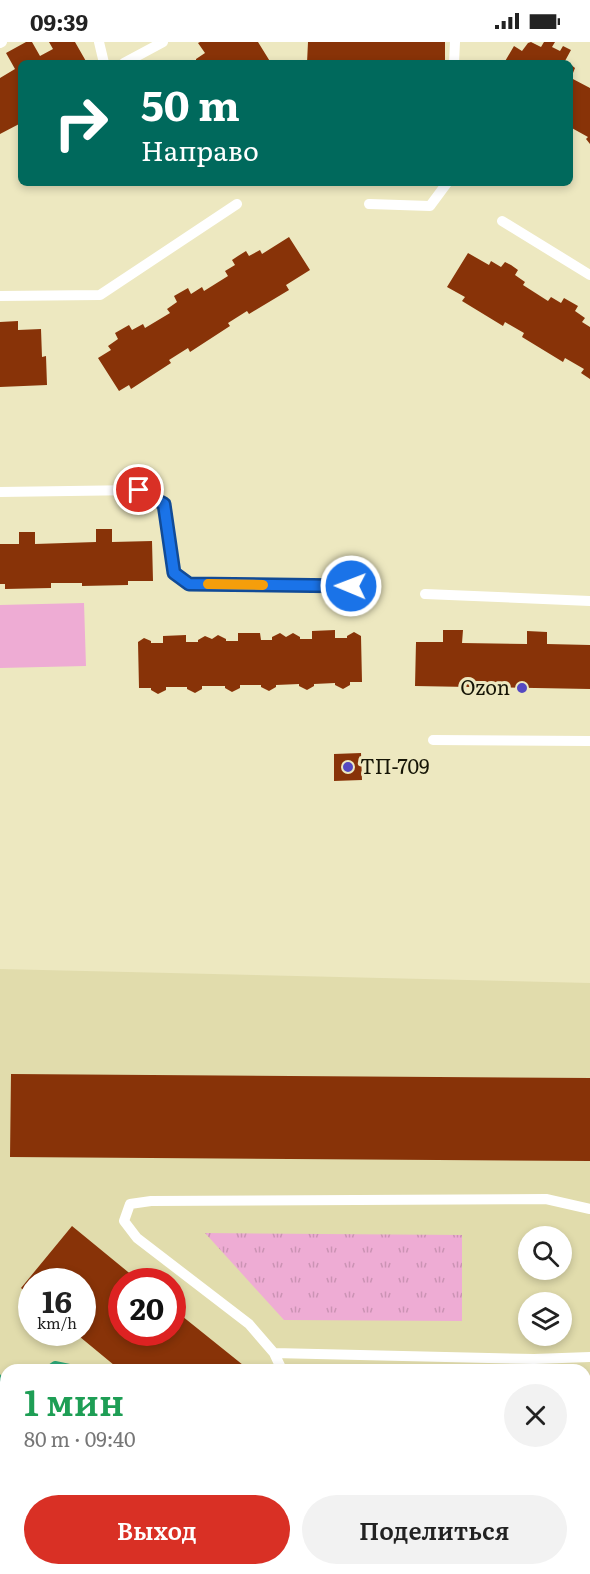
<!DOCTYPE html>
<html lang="ru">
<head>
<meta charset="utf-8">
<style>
	body { margin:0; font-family:Literata,serif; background:#f2f2f2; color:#222; height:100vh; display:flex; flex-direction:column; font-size:22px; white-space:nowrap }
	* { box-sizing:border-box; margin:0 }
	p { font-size:20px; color:#767676 }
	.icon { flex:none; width:33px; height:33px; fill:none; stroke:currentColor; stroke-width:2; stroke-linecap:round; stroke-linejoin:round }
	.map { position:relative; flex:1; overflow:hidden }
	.sheet { position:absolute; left:0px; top:1322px; width:591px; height:212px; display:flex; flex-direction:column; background:#fff; border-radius:18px 18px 0 0; box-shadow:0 3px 9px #0003 }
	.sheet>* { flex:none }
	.guide { position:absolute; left:18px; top:18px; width:555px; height:126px; border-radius:9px; box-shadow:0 3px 9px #0003; background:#00695c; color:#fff; overflow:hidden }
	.tools { position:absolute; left:518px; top:1184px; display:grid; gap:12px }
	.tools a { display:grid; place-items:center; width:54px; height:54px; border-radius:50%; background:#fff; box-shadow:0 3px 9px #0003; font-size:30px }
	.speed { position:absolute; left:18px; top:1226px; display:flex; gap:12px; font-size:30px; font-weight:700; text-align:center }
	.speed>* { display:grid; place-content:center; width:78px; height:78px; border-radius:50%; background:#fff; box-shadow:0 3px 9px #0003; line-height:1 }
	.speed small { font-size:15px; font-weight:400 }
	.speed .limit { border:9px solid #d22; background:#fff; color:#111 }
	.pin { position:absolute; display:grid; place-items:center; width:51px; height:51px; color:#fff; margin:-26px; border:3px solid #fff; border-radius:50%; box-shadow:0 2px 6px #0007 }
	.me { position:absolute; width:66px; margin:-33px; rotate:271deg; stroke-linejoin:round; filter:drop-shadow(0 0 4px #0008) }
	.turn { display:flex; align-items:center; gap:21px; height:126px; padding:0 24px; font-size:27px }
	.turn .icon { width:78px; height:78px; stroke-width:2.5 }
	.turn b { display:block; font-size:42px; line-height:51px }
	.round { display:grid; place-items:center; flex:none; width:63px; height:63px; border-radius:32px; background:#f2f2f2 }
	.summary { display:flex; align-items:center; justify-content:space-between; height:102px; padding:0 24px }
	h1 { font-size:36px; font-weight:600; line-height:45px; color:#1e9e55 }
	.button { display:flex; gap:12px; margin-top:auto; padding:12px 24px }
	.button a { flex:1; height:69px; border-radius:36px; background:#d93025; color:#fff; font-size:24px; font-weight:600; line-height:69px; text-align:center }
	.button a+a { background:#f2f2f2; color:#222 }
	.status { display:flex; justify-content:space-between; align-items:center; height:42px; padding:0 30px; background:#fff; direction:ltr }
	.status svg { height:16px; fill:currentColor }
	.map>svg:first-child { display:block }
	.built { fill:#e1dcac; fill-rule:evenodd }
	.grass { fill:url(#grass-tufts) }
	.park { fill:#eeacd4 }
	.water { fill:#2ca475 }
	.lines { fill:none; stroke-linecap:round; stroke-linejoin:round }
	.stream { stroke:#2ca475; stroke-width:8 }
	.building { fill:#883308 }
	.service { stroke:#fff; stroke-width:10 }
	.route-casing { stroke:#114b97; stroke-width:15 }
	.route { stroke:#1a73e8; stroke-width:10 }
	.slow { stroke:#f59e0b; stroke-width:10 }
	.poi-dot { fill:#5549c1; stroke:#ede8c0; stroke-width:2 }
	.labels { text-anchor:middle; stroke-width:6; stroke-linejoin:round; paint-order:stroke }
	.poi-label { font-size:20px; fill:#161506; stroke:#ede8c0; text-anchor:end }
</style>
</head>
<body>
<div class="status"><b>09:39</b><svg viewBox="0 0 49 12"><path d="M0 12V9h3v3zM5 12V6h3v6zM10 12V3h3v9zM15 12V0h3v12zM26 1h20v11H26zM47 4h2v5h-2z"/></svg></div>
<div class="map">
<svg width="590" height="1532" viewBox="0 0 590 1532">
	<defs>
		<pattern id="grass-tufts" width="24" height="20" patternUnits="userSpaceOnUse" patternTransform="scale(1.5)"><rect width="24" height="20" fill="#eeacd4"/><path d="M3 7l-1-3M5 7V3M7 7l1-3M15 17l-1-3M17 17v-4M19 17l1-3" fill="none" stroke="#cb93b4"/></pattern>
	</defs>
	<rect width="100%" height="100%" fill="#ede8c0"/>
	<!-- built -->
	<path class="built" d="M0,927L590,941V1532H0ZM528,1194H561V1227H528ZM32,1239H82V1290H32ZM122,1239H172V1290H122ZM528,1260H561V1293H528ZM6,1328H585V1527H6Z"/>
	<!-- grass -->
	<path class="grass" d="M205,1191L462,1193V1279L284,1278Z
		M585,1524H590V1532H525L526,1527H585Z"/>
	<!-- park -->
	<path class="park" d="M84,561L86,624L0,626V563Z"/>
	<!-- water -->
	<path class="water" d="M0,1332L6,1340V1363L0,1367Z"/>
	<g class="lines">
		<!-- stream -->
		<path class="stream" d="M48,1328L55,1323L79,1328"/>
	</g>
	<!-- building -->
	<path class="building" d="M26,0H32L40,14L53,7L49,0H75L87,21H21V81L0,92V36L15,27L6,11Z
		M200,0H258L271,21H196V17L205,11L198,1Z
		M308,0H445V21H307Z
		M531,0L541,5L544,0H555L552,5L560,9L563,4L571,8L565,19L569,21H504L514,4L522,9L528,1Z
		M570,22L575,26L571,36L590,46V102L586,97L588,95L570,85Z
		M289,195L310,228L286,243L289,248L249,272L247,269L228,281L230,284L190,310L188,306L169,318L171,321L131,347L129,343L119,349L98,316L111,308L108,304L118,297L115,291L129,283L132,288L143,282L145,286L170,271L167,267L177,260L174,254L188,246L191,252L202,245L204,249L228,234L225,229L235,223L232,218L238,214L246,209L249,214L260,208L262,212Z
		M468,211L489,223L491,219L501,225L505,220L511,223L518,228L515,233L525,240L523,243L548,259L551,255L561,261L564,256L578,264L575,269L585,276L582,280L590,285V337L581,331L584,327L565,316L563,320L522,295L524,291L505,280L503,284L462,259L465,255L447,245Z
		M18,279V288L41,287L42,315L46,314L47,343L0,345V280Z
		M96,487H112V500L152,499L153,539H128V543L82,544V541H51V546L5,547V542H0V502H19V490H35V502L96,500Z
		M335,588V596H347V594L354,590L361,594L362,640H350V643L343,647L335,643V641L314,642V644L307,648L299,644V642L276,643V645L269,649L261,645V643H240V646L232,650L225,646V644H202V647L195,651L187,647V645H166V648L158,652L151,648V646H139L138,600L144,596L151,599V601H163V594L186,593V600H198V598L205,594L212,597L218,593L226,597V599H238V591H260L261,598H272V595L280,591L286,595L293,591L300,595V597H312V589Z
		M443,588H463L462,601L527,602V589L547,590V602L590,603V647L415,644L416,600H443Z
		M361,711L362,738L334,739V712Z
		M11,1032L590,1036V1119L10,1115Z
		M72,1184L139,1239H122V1290H172V1266L243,1323L239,1328H120L74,1290H82V1239H32V1255L21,1246Z
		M585,1366H590V1451H585Z"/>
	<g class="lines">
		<!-- service -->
		<path class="service" d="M99,0L104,21
			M0,1L2,0
			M124,21L163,0
			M454,21L455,0
			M369,162L430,164L447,141
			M502,179L590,233
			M0,254L100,253L237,162
			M0,450L139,448L164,462L175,531L189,542L352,544
			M425,552L590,559
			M433,698L590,699
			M274,1311L534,1317L590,1315
			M282,1328L274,1311L249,1282L137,1196L124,1179L130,1162L151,1159L546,1157L590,1167
			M585,1496H590
			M482,1527L487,1532
			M252,1532L253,1527"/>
	</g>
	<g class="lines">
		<!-- route casing -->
		<g class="route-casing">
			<path id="route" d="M139,448L164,462L174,531L189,542L351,544"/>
		</g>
		<!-- route -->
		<use href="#route" class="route"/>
		<!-- slow -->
		<path class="slow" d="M208,542L263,543"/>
	</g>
	<!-- markers -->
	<g class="poi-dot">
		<circle cx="522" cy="646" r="6"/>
		<circle cx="348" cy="725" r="6"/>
	</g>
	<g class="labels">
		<!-- poi labels -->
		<g class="poi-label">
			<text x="510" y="653">Ozon</text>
			<text x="360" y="732" text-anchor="start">ТП-709</text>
		</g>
	</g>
</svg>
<div class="tools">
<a><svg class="icon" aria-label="search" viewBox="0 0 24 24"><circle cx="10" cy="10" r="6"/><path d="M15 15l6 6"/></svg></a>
<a><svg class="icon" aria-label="layers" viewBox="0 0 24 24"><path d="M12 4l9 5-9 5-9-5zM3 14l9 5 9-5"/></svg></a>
</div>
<div class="speed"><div>16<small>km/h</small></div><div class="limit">20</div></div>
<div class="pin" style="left:139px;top:448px;background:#d93025"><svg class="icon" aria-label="arrive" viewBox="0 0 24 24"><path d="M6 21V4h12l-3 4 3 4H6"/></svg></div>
<svg class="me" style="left:351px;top:544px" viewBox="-20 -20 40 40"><circle r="17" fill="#1a73e8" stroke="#fff" stroke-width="3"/><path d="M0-11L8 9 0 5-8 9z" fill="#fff"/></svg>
<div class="guide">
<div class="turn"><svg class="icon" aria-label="right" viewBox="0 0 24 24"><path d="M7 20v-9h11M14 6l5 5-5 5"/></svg><div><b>50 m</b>Направо</div></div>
</div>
<section class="sheet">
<div class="summary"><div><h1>1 мин</h1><p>80 m · 09:40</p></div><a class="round"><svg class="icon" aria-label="close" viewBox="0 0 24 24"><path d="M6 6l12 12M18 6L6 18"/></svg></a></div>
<div class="button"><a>Выход</a><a>Поделиться</a></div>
</section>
</div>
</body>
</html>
